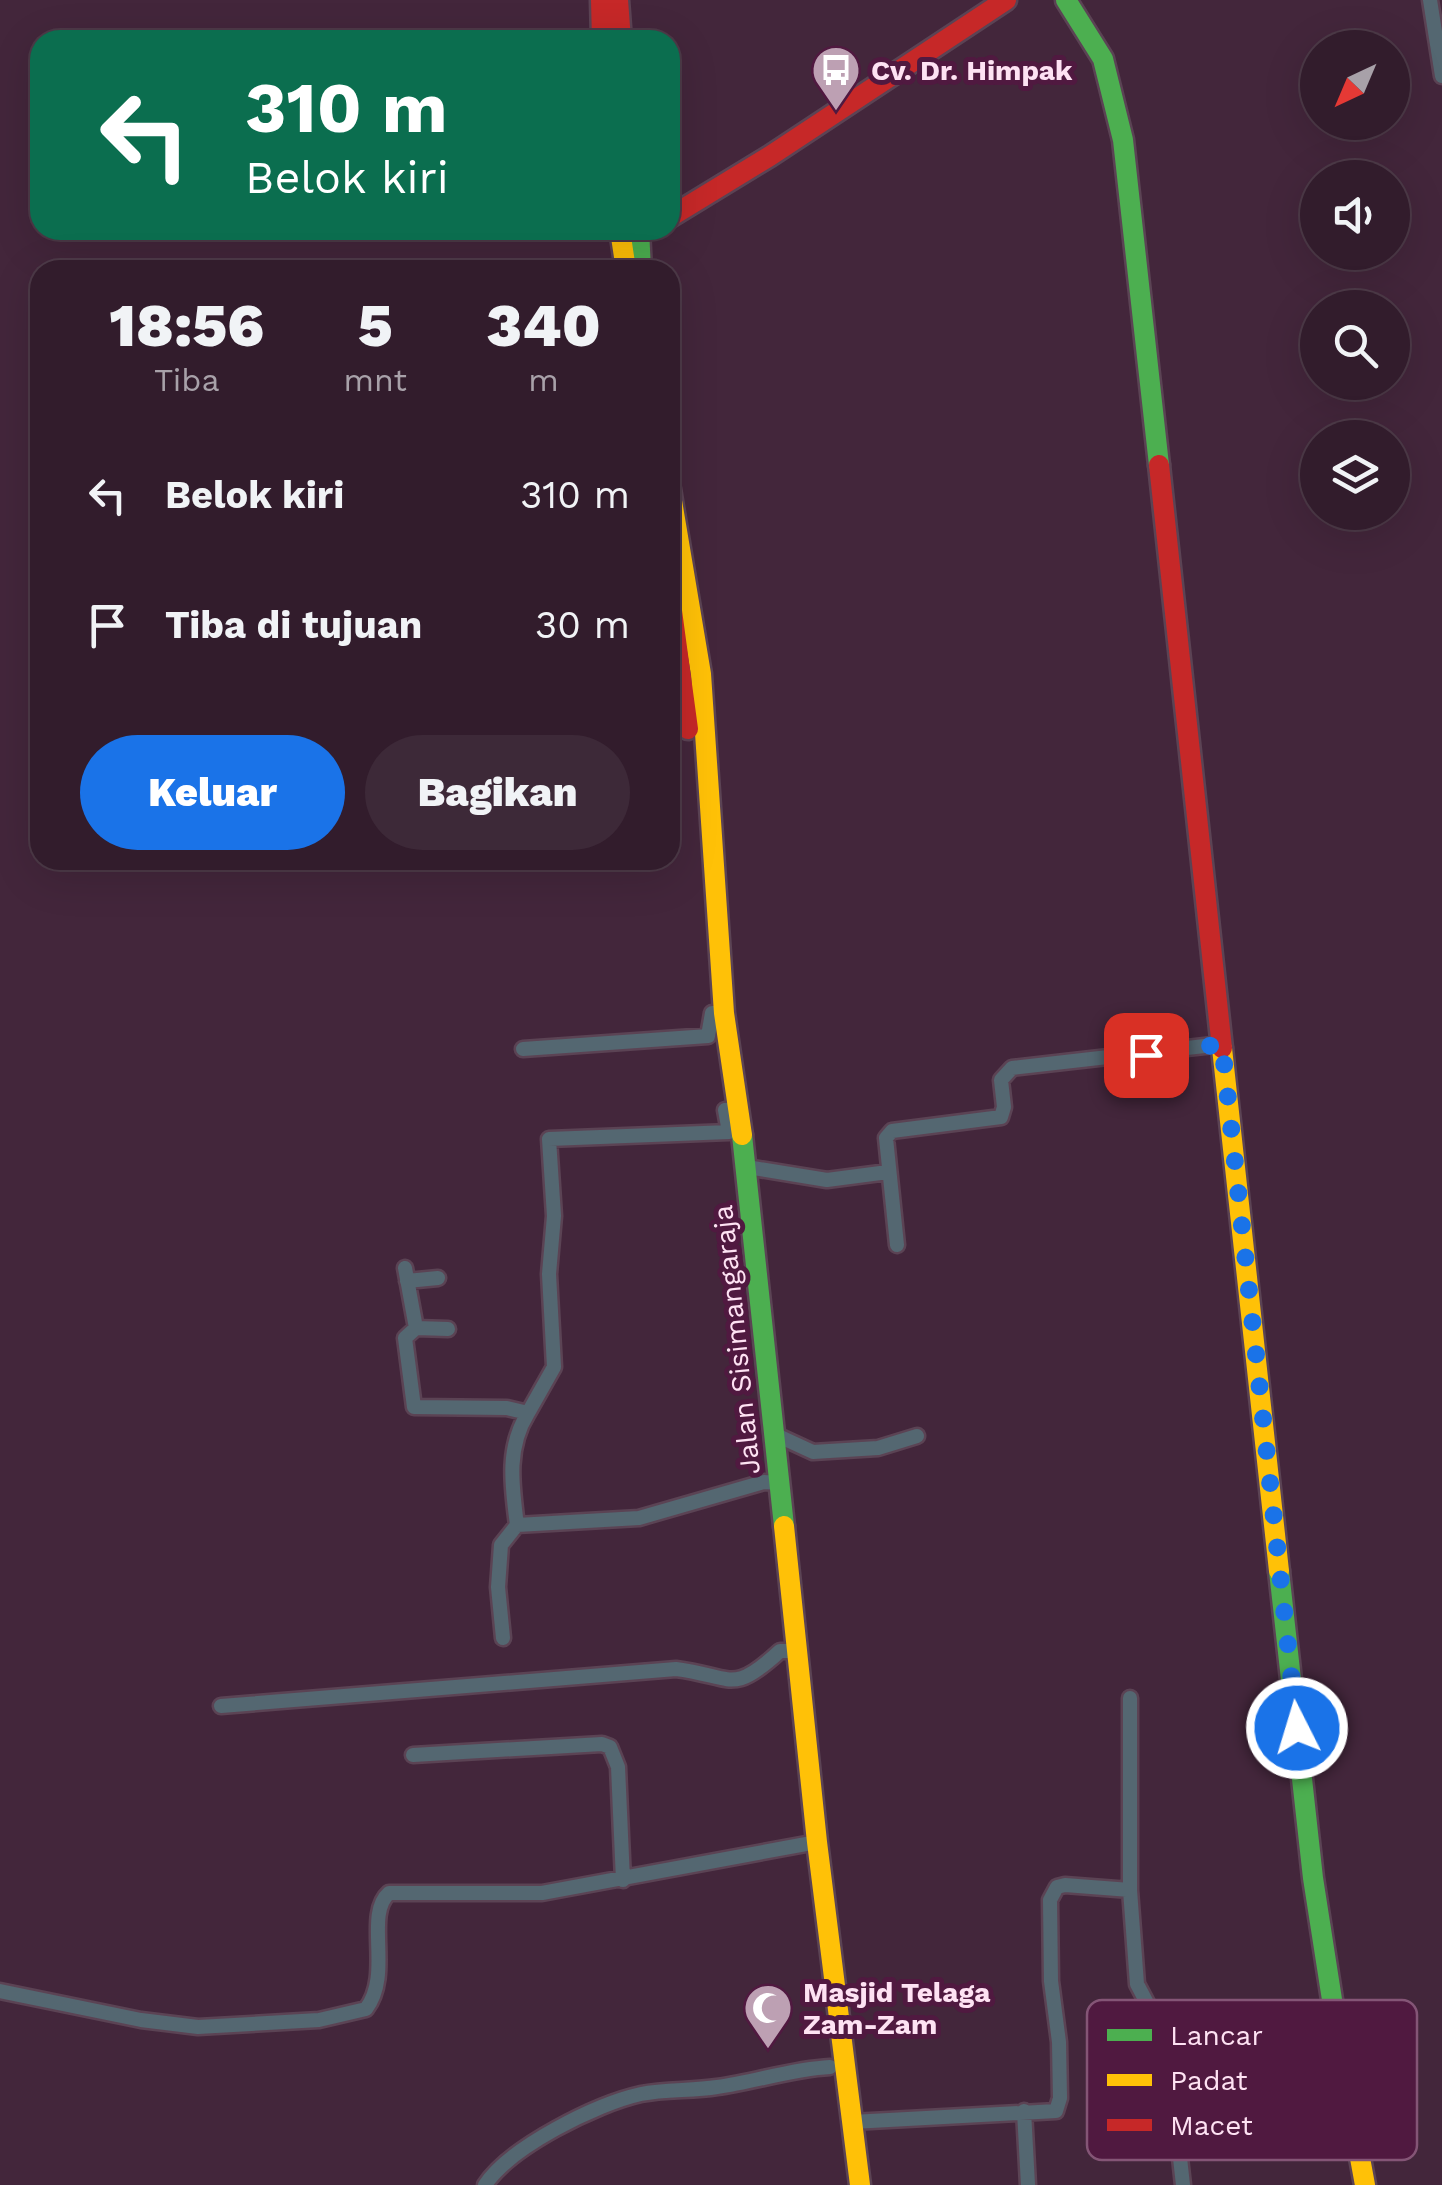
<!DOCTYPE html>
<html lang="id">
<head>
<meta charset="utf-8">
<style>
	body { margin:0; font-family:"Work Sans",sans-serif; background:#3d2938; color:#f1f3f6; height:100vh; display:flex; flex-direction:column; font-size:38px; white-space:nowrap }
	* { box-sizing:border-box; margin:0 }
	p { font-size:32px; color:#a8a1a9 }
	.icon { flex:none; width:55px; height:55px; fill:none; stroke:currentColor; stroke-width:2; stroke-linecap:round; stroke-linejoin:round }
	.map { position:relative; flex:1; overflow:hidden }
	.sheet { position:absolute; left:30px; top:260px; width:650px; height:610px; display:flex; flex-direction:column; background:#321c2c; border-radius:30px; box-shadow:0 10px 40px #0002,0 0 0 2px #4d3a48 }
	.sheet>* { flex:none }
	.banner { position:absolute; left:30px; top:30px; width:650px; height:210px; border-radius:30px; box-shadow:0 10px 40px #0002,0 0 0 2px #4d3a48; background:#0b6e4f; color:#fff; overflow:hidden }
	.needle { width:65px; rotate:224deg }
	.controls { position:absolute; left:1300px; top:30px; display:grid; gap:20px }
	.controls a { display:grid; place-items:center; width:110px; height:110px; border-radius:50%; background:#321c2c; box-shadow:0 10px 40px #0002,0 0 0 2px #4d3a48; font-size:50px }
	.pin { position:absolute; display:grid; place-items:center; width:85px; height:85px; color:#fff; margin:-42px; border-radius:20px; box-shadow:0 5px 15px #0006 }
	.me { position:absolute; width:110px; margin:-55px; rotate:355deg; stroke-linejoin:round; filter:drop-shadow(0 0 8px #0008) }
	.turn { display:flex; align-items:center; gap:35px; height:210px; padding:0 50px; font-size:45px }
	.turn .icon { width:130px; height:130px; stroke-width:2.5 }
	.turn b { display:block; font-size:70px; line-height:85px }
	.eta { display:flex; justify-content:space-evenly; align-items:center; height:170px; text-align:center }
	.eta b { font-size:60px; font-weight:800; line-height:70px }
	.action { display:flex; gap:20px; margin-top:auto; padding:20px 50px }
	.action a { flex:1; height:115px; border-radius:60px; background:#1a73e8; color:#fff; font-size:40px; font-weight:800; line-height:115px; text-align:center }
	.action a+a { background:#3d2938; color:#f1f3f6 }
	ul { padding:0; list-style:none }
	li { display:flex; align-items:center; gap:30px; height:130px; padding:0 50px }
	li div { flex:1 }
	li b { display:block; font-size:38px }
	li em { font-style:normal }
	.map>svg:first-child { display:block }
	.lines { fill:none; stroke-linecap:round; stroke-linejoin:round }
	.street-casing { stroke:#5b4354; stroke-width:19 }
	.fast-casing { stroke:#5b4354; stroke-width:25 }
	.slow-casing { stroke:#5b4354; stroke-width:25 }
	.jam-casing { stroke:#5b4354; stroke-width:25 }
	.street { stroke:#546771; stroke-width:14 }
	.fast { stroke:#4caf50; stroke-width:20 }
	.slow { stroke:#ffc107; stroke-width:20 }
	.jam { stroke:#c62828; stroke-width:20 }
	.route { stroke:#1a73e8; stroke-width:18; stroke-dasharray:0 32.4 }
	.labels { text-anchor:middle; stroke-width:10; stroke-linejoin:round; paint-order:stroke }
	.poi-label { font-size:28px; font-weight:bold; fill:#fee2f3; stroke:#501940; text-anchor:start }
	.street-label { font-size:28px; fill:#fee2f3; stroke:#501940 }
	.key { fill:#501940; stroke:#845576; stroke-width:2.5 }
	.key-label { font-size:28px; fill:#fee2f3 }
</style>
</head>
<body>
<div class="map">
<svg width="1442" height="2185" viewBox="0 0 1442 2185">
	<rect width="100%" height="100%" fill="#43263b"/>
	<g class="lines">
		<!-- street casing -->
		<g class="street-casing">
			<path id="street" d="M1430,0L1442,76
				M523,1049L708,1036L712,1013H724
				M747,1167L827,1180L888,1172
				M897,1245L886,1138L892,1131L1001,1117L1004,1107L1001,1080L1012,1068L1222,1044
				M405,1268L416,1328L405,1338L414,1407L507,1408L528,1413L554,1367L549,1274L554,1216L549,1139L729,1132L725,1110L739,1109
				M407,1281L438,1278
				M416,1328L448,1329
				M774,1434L813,1452L878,1448L917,1436
				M517,1525C512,1486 506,1448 528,1413
				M503,1638L498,1587L501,1545L517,1525L639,1518L764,1482L778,1483
				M1130,1698V1890L1137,1984L1157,2022L1169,2058L1183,2185
				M221,1706L676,1669C733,1676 731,1696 780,1651H798
				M413,1755L602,1744L610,1747L618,1767L623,1880
				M0,1991L141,2020L198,2027L319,2020L366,2009C393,1974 364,1915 389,1893H542L817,1842
				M1024,2111L1028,2185
				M852,2122L1056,2111L1060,2098L1059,2042L1051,1981L1050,1900L1057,1887L1065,1885L1130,1890
				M485,2185C510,2147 596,2104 641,2094C666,2089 692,2091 717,2087C755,2082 791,2069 830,2067"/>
		</g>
		<!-- fast casing -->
		<g class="fast-casing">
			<path id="fast" d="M1066,0L1103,59L1123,140L1159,465
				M639,230L641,270
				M742,1135L784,1526
				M1279,1571L1313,1878L1338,2038"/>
		</g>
		<!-- slow casing -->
		<g class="slow-casing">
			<path id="slow" d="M620,230L626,270
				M670,489L701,674L724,1013L742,1135
				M1222,1048L1279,1571
				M784,1526L817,1842L860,2185
				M1338,2038L1365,2185"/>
		</g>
		<!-- jam casing -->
		<g class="jam-casing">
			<path id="jam" d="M601,0L602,40
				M618,0L621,40
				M670,217L770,156L1006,0
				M1159,465L1222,1048
				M670,596L688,729"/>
		</g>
		<!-- street -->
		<use href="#street" class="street"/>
		<!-- fast -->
		<use href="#fast" class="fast"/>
		<!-- slow -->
		<use href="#slow" class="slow"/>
		<!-- jam -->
		<use href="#jam" class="jam"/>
	</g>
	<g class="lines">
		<!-- route -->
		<path class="route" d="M1146,1055L1222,1044L1297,1728"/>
	</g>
	<!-- icons -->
	<defs>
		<g id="bus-pin" transform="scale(2.5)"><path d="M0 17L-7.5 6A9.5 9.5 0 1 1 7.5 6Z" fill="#bda0b3" stroke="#501940"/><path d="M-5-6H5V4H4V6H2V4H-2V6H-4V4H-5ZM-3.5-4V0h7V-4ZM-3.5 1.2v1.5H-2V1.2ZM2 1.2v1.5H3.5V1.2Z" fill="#fff"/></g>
		<g id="mosque-pin" transform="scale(2.5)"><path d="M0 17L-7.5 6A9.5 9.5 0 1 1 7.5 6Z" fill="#bda0b3" stroke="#501940"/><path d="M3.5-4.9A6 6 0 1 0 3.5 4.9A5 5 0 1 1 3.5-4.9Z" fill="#fff"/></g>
	</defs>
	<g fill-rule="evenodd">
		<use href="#bus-pin" x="836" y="70"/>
		<use href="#mosque-pin" x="768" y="2008"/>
	</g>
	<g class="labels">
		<!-- poi labels -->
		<g class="poi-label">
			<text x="871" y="80">Cv. Dr. Himpak</text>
			<text x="803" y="2002">Masjid Telaga<tspan x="803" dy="32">Zam-Zam</tspan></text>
		</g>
		<!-- street labels -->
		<g class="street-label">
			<text transform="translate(736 1340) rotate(-96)" y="10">Jalan Sisimangaraja</text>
		</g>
	</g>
	<!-- legend -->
	<rect x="1087" y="2000" width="330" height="160" rx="15" class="key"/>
	<rect x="1107" y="2029" width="45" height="12" fill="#4caf50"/>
	<rect x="1107" y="2074" width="45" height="12" fill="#ffc107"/>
	<rect x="1107" y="2119" width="45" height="12" fill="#c62828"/>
	<g class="key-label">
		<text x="1170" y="2045">Lancar</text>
		<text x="1170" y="2090">Padat</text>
		<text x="1170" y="2135">Macet</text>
	</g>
</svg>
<div class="controls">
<a><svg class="needle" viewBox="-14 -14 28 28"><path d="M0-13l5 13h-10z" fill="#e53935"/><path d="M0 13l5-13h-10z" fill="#a8a1a9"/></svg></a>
<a><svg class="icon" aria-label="sound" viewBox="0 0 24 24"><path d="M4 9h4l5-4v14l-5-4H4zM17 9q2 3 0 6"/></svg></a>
<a><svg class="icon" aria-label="search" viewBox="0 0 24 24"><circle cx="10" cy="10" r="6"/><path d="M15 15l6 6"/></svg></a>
<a><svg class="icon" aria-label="layers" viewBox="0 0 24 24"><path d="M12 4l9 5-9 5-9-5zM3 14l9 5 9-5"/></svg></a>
</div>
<div class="pin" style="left:1146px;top:1055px;background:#d93025"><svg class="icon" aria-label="arrive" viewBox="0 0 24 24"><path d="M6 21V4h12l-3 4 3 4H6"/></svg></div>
<svg class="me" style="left:1297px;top:1728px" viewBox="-20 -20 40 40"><circle r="17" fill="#1a73e8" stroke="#fff" stroke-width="3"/><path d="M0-11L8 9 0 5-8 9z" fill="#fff"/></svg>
<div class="banner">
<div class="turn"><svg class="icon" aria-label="left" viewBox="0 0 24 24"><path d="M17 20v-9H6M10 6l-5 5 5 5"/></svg><div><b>310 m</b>Belok kiri</div></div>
</div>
<section class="sheet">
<div class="eta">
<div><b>18:56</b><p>Tiba</p></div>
<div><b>5</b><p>mnt</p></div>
<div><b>340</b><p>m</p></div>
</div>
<ul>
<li><svg class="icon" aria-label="left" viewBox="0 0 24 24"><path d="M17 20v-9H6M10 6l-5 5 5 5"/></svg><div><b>Belok kiri</b></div><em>310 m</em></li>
<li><svg class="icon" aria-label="arrive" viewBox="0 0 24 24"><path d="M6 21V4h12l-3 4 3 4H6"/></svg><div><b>Tiba di tujuan</b></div><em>30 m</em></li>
</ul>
<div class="action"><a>Keluar</a><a>Bagikan</a></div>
</section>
</div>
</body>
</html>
